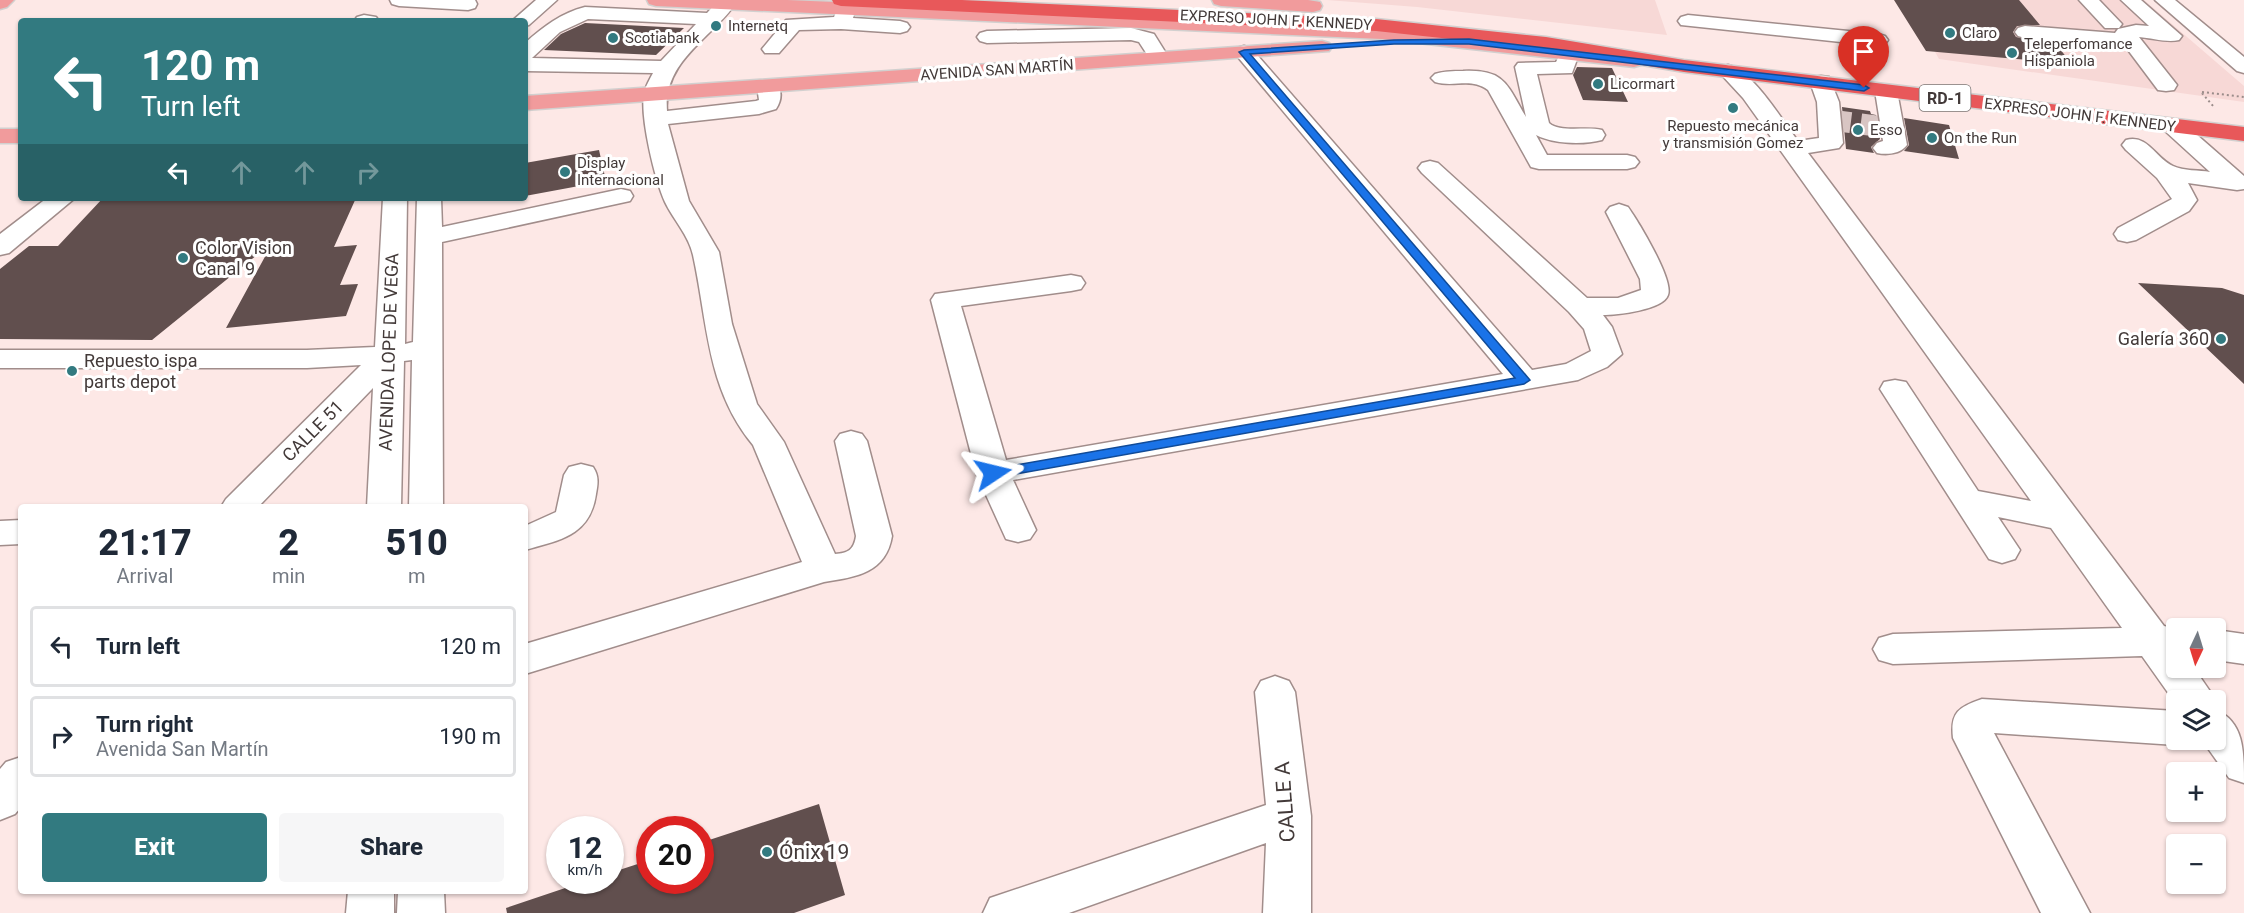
<!DOCTYPE html>
<html lang="en">
<head>
<meta charset="utf-8">
<style>
	body { margin:0; font-family:Roboto,sans-serif; background:#f6f6f7; color:#1f2937; height:100vh; display:flex; flex-direction:column; font-size:22px; white-space:nowrap }
	* { box-sizing:border-box; margin:0 }
	p { font-size:20px; color:#747a83 }
	.icon { flex:none; width:33px; height:33px; fill:none; stroke:currentColor; stroke-width:2; stroke-linecap:round; stroke-linejoin:round }
	.map { position:relative; flex:1; overflow:hidden }
	.panel { position:absolute; left:18px; top:504px; width:510px; height:390px; display:flex; flex-direction:column; background:#fff; border-radius:6px; box-shadow:0 2px 4px #0004 }
	.panel>* { flex:none }
	.guide { position:absolute; left:18px; top:18px; width:510px; height:183px; border-radius:6px; box-shadow:0 2px 4px #0004; background:#327a80; color:#fff; overflow:hidden }
	.needle { width:39px; rotate:184deg }
	.fabs { position:absolute; left:2166px; top:618px; display:grid; gap:12px }
	.fabs a { display:grid; place-items:center; width:60px; height:60px; border-radius:6px; background:#fff; box-shadow:0 2px 4px #0004; font-size:30px }
	.speed { position:absolute; left:546px; top:816px; display:flex; gap:12px; font-size:30px; font-weight:700; text-align:center }
	.speed>* { display:grid; place-content:center; width:78px; height:78px; border-radius:50%; background:#fff; box-shadow:0 2px 4px #0004; line-height:1 }
	.speed small { font-size:15px; font-weight:400 }
	.speed .limit { border:9px solid #d22; background:#fff; color:#111 }
	.pin { position:absolute; display:grid; place-items:center; width:51px; height:51px; color:#fff; margin:-62px -26px; border-radius:50% 50% 50% 0; rotate:-45deg; box-shadow:0 0 6px #0007 }
	.pin .icon { rotate:45deg }
	.me { position:absolute; width:66px; margin:-33px; rotate:80deg; stroke-linejoin:round; filter:drop-shadow(0 0 4px #0008) }
	.turn { display:flex; align-items:center; gap:21px; height:126px; padding:0 24px; font-size:27px }
	.turn .icon { width:78px; height:78px; stroke-width:2.5 }
	.turn b { display:block; font-size:42px; line-height:51px }
	.lanes { display:flex; align-items:center; height:57px; padding:0 24px; background:#0003; justify-content:center; gap:30px; direction:ltr }
	.lanes .off { opacity:.35 }
	.eta { display:flex; justify-content:space-evenly; align-items:center; height:102px; text-align:center }
	.eta b { font-size:36px; font-weight:800; line-height:42px }
	.action { display:flex; gap:12px; margin-top:auto; padding:12px 24px }
	.action a { flex:1; height:69px; border-radius:6px; background:#327a80; color:#fff; font-size:24px; font-weight:800; line-height:69px; text-align:center }
	.action a+a { background:#f6f6f7; color:#1f2937 }
	ul { padding:0; list-style:none }
	li { display:flex; align-items:center; gap:18px; height:81px; margin:0 12px 9px; padding:0 12px; border:3px solid #e0e1e3; border-radius:6px }
	li div { flex:1 }
	li b { display:block; font-size:22px }
	li em { font-style:normal }
	.map>svg:first-child { display:block }
	.built { fill:#f7d8d6 }
	.building { fill:#614f4e }
	.lines { fill:none; stroke-linecap:round; stroke-linejoin:round }
	.minor-tunnel { stroke:#d8c5c3; stroke-width:21; stroke-dasharray:21 10; stroke-linecap:butt }
	.minor-casing { stroke:#a18d8b; stroke-width:3 }
	.major-casing { stroke:#d2d0cf; stroke-width:3 }
	.highway-casing { stroke:#d2d0cf; stroke-width:3 }
	.path { stroke:#9a8c8a; stroke-width:2; stroke-dasharray:2 3; stroke-linecap:butt }
	.minor { fill:#fff; fill-rule:evenodd }
	.major { fill:#f19b9c; fill-rule:evenodd }
	.highway { fill:#e8585a; fill-rule:evenodd }
	.route { fill:#1a73e8; stroke:#114b97; stroke-width:1.5 }
	.poi-dot { fill:#327a80; stroke:#fff; stroke-width:2 }
	.labels { text-anchor:middle; stroke-width:6; stroke-linejoin:round; paint-order:stroke }
	.far-street-label { font-size:15px; fill:#433a39; stroke:#fff }
	.far-poi-label { font-size:15px; fill:#433a39; stroke:#fff; text-anchor:start }
	.shield { fill:#fff; stroke:#7b7574; stroke-width:1.5 }
	.shield-label { font-size:16px; font-weight:bold; fill:#433a39 }
	.poi-label { font-size:18px; fill:#433a39; stroke:#fff; text-anchor:start }
	.street-label { font-size:18px; fill:#433a39; stroke:#fff }
	.near-street-label { font-size:21px; fill:#433a39; stroke:#fff }
	.near-poi-label { font-size:21px; fill:#433a39; stroke:#fff; text-anchor:start }
</style>
</head>
<body>
<div class="map">
<svg width="2244" height="913" viewBox="0 0 2244 913">
	<rect width="100%" height="100%" fill="#fde8e6"/>
	<!-- built -->
	<path class="built" d="M1327,0H1655L1667,35L1417,7Z
		M1906,0H2144L2244,86V102L1939,59Z"/>
	<!-- building -->
	<path class="building" d="M1894,0H2019L2040,25L2017,26L2013,32L2016,37L2055,43L2072,64L1926,51Z
		M585,23L684,28L656,55L544,50L561,34Z
		M1577,67L1612,68L1628,102L1583,100L1573,75Z
		M1842,107L1870,111L1871,114L1876,115L1880,139L1871,147L1874,153L1846,149Z
		M1904,118L1949,125L1959,159L1904,151L1909,145Z
		M599,150L606,181L525,196V163Z
		M103,198H356L334,247L357,245L340,285L358,284L346,316L226,328L273,242L152,340L0,339V269L29,246H58Z
		M2138,283L2222,288L2244,295V384Z
		M819,804L845,895L794,913H507L506,908L589,880H610V873L650,860V880H700V843Z"/>
	<g class="lines">
		<!-- minor-tunnel -->
		<path class="minor-tunnel" d="M1830,120L1892,128"/>
		<!-- minor casing -->
		<g class="minor-casing">
			<path id="minor" d="M390,0H475L477,4L475,8L468,10L399,6L392,4Z
				M536,0H557L529,25L525,26V21H512Z
				M719,0H734L736,3C711,39 663,61 667,111L756,101L759,100L757,86L760,81L768,80L776,81C782,90 782,100 776,109L759,114L668,124L689,201L719,252L732,324L757,404L784,442L835,554C848,553 854,550 856,536L835,441L840,434L851,431L862,434L867,441L892,536C886,573 856,577 824,582L525,674V644L802,562L753,445C706,388 708,323 693,255C689,236 673,219 665,202C655,180 640,118 644,94C645,87 650,79 653,73L525,71V43C543,27 561,13 585,7L707,13ZM588,19L696,24L661,61L532,58L560,32Z
				M2079,0H2099L2122,24L2119,28H2105Z
				M2121,0H2141L2182,36L2179,40C2167,43 2152,38 2139,37L2177,85L2174,90L2166,91L2158,90L2125,46L2025,38L2018,36L2015,32L2018,28L2025,26L2115,33L2118,29L2136,25L2149,26Z
				M2155,0H2175L2244,57V73L2237,71Z
				M847,2L854,4L856,8L853,18L900,21L907,23L910,27L907,31L900,33L841,29L799,30L779,53H765L762,49L786,20L834,17L840,4Z
				M364,15L376,17L379,21H354L357,17Z
				M1688,15L1878,34L1885,36L1888,40L1885,44L1878,46L1681,25L1678,21L1681,17Z
				M1131,28L1154,34L1169,58L1166,62H1152L1139,42L1131,40L987,43L980,41L977,37L980,33L987,31Z
				M1244,46L1251,48L1532,370L1566,364L1591,351L1584,329L1569,312L1422,173L1418,168L1422,163L1430,161L1438,163L1587,298H1618L1641,290L1640,279L1606,212L1610,207L1619,204L1628,207C1638,221 1674,280 1668,295C1663,310 1617,315 1603,315L1612,327L1622,354L1607,367L1578,380L1013,480L1036,530L1030,539L1018,542L1006,539L976,473L931,300L935,294L1071,275L1081,277L1085,283L1081,289L1071,291L961,306L1006,460L1503,374L1237,56L1234,52L1237,48Z
				M1569,48L1576,50L1579,54L1572,73L1537,74L1549,123C1560,133 1587,126 1602,130L1605,135L1602,140C1583,145 1553,144 1536,135L1547,155H1627L1635,157L1639,162L1635,167L1627,169H1539L1531,167L1488,90C1470,77 1455,88 1435,82L1431,78L1435,74C1444,71 1453,71 1463,71C1505,69 1507,85 1526,117L1515,67L1518,63L1556,62L1562,50Z
				M1728,65C1753,71 1782,120 1798,141L1819,138L1817,102L1810,82L1813,77L1821,76L1829,77L1839,102L1843,143L1839,148L1808,153L2164,626L2176,629V668H2194L2216,700V702L2176,700V704L2142,656L1893,664L1879,660L1873,649L1879,638L1893,634L2122,628L2051,528L1998,517L2020,550L2015,559L2002,563L1989,559L1880,389L1884,382L1895,380L1906,382L1978,491L2031,501L1743,98L1718,71L1721,67Z
				M1886,85L1894,86L1897,91L1907,145C1900,154 1887,155 1877,153L1873,148L1877,143L1883,141L1875,91L1878,86Z
				M2173,119L2181,121L2244,176V189L2237,190L2188,183L2197,200L2189,211L2136,240L2127,242L2118,240L2114,234L2118,228L2172,199L2157,178L2126,150L2122,145L2126,140C2148,134 2155,158 2173,166C2183,171 2200,170 2210,172L2165,131L2162,126L2165,121Z
				M621,189L630,191L633,196L630,201L442,242L443,507H409L412,360L404,361L401,507H367L373,388L258,507H221L226,499L361,365L307,368H0V350H307L375,347L383,198H407L405,344L413,342L417,198H441L442,227Z
				M47,198H75L9,253L0,255V234Z
				M581,464L593,467C599,476 598,483 596,494C590,536 560,540 525,550V526L556,512L564,475L569,467Z
				M21,520V544L0,545V521Z
				M2216,630L2244,634V664L2216,660Z
				M1275,676L1289,681L1295,692L1311,816V913H1263L1266,843L1069,913H983L990,898L1266,805L1255,692L1261,681Z
				M1982,699L2176,711V740H2191L2176,745L1994,733L2090,913H2041L1953,738C1950,712 1959,707 1982,699Z
				M2216,710C2244,722 2244,751 2244,783L2229,778L2202,740H2216Z
				M21,757V807L15,814L0,820V769L6,762Z
				M348,891H394V913H346Z
				M398,891H444L445,913H397Z"/>
		</g>
		<!-- major casing -->
		<g class="major-casing">
			<path id="major" d="M0,0H14L7,7L0,9Z
				M647,0H787L1261,20L1382,27L1634,55L1641,57L1644,61L1641,65L1634,67L1382,39L656,6L649,4Z
				M1212,0H1308L1320,2L1322,6L1320,10L1313,12L1221,6L1214,4Z
				M1322,41L1329,43L1332,47L1329,51L525,110V96Z
				M0,129H21V143H0Z"/>
		</g>
		<!-- highway casing -->
		<g class="highway-casing">
			<path id="highway" d="M832,0H962L1376,19L1546,37L1684,60L2244,127V141L1684,72L1546,49L1376,31L841,6L834,4Z"/>
		</g>
		<!-- path -->
		<path class="path" d="M2202,92L2244,97
			M2202,93L2213,106"/>
		<!-- minor -->
		<use href="#minor" class="minor"/>
		<!-- major -->
		<use href="#major" class="major"/>
		<!-- highway -->
		<use href="#highway" class="highway"/>
	</g>
	<!-- route -->
	<path class="route" d="M1469,39L1864,85L1869,88L1864,91L1469,44H1394L1250,54L1530,380L1524,384L993,478L988,476L986,473L988,470L993,469L1515,378L1239,52L1244,50L1394,40Z"/>
	<!-- markers -->
	<g class="poi-dot">
		<circle cx="716" cy="26" r="6"/>
		<circle cx="1950" cy="33" r="6"/>
		<circle cx="613" cy="38" r="6"/>
		<circle cx="2012" cy="53" r="6"/>
		<circle cx="1598" cy="84" r="6"/>
		<circle cx="1733" cy="108" r="6"/>
		<circle cx="1858" cy="130" r="6"/>
		<circle cx="1932" cy="138" r="6"/>
		<circle cx="565" cy="172" r="6"/>
		<circle cx="183" cy="258" r="6"/>
		<circle cx="2221" cy="339" r="6"/>
		<circle cx="72" cy="371" r="6"/>
		<circle cx="767" cy="852" r="6"/>
	</g>
	<g class="labels">
		<!-- far-street labels -->
		<g class="far-street-label">
			<text transform="translate(1276 20) rotate(3)" y="5">EXPRESO JOHN F. KENNEDY</text>
			<text transform="translate(997 70) rotate(-4)" y="5">AVENIDA SAN MARTÍN</text>
			<text transform="translate(2080 115) rotate(7)" y="5">EXPRESO JOHN F. KENNEDY</text>
		</g>
		<!-- far-poi labels -->
		<g class="far-poi-label">
			<text x="728" y="31">Internetq</text>
			<text x="1962" y="38">Claro</text>
			<text x="625" y="43">Scotiabank</text>
			<text x="2024" y="49">Teleperfomance<tspan x="2024" dy="17">Hispaniola</tspan></text>
			<text x="1610" y="89">Licormart</text>
			<text x="1733" y="131" text-anchor="middle">Repuesto mecánica<tspan x="1733" dy="17">y transmisión Gomez</tspan></text>
			<text x="1870" y="135">Esso</text>
			<text x="1944" y="143">On the Run</text>
			<text x="577" y="168">Display<tspan x="577" dy="17">Internacional</tspan></text>
		</g>
		<!-- shield labels -->
		<rect class="shield" x="1919.5" y="85" width="51" height="26" rx="4.5"/>
		<g class="shield-label">
			<text x="1945" y="104">RD-1</text>
		</g>
		<!-- poi labels -->
		<g class="poi-label">
			<text x="195" y="254">Color Vision<tspan x="195" dy="21">Canal 9</tspan></text>
			<text x="2209" y="345" text-anchor="end">Galería 360</text>
			<text x="84" y="367">Repuesto ispa<tspan x="84" dy="21">parts depot</tspan></text>
		</g>
		<!-- street labels -->
		<g class="street-label">
			<text transform="translate(389 352) rotate(-88)" y="6">AVENIDA LOPE DE VEGA</text>
			<text transform="translate(313 431) rotate(-45)" y="6">CALLE 51</text>
		</g>
		<!-- near-street labels -->
		<g class="near-street-label">
			<text transform="translate(1285 802) rotate(-94)" y="7">CALLE A</text>
		</g>
		<!-- near-poi labels -->
		<g class="near-poi-label">
			<text x="779" y="859">Ónix 19</text>
		</g>
	</g>
</svg>
<div class="fabs">
<a><svg class="needle" viewBox="-14 -14 28 28"><path d="M0-13l5 13h-10z" fill="#e53935"/><path d="M0 13l5-13h-10z" fill="#747a83"/></svg></a>
<a><svg class="icon" aria-label="layers" viewBox="0 0 24 24"><path d="M12 4l9 5-9 5-9-5zM3 14l9 5 9-5"/></svg></a>
<a>+</a>
<a>−</a>
</div>
<div class="speed"><div>12<small>km/h</small></div><div class="limit">20</div></div>
<div class="pin" style="left:1864px;top:88px;background:#d93025"><svg class="icon" aria-label="arrive" viewBox="0 0 24 24"><path d="M6 21V4h12l-3 4 3 4H6"/></svg></div>
<svg class="me" style="left:993px;top:473px" viewBox="-20 -20 40 40"><path d="M0-17L14 15 0 8-14 15z" fill="#1a73e8" stroke="#fff" stroke-width="4"/></svg>
<div class="guide">
<div class="turn"><svg class="icon" aria-label="left" viewBox="0 0 24 24"><path d="M17 20v-9H6M10 6l-5 5 5 5"/></svg><div><b>120 m</b>Turn left</div></div>
<div class="lanes"><svg class="icon" aria-label="left" viewBox="0 0 24 24"><path d="M17 20v-9H6M10 6l-5 5 5 5"/></svg><svg class="icon off" aria-label="ahead" viewBox="0 0 24 24"><path d="M12 20V5M6 11l6-6 6 6"/></svg><svg class="icon off" aria-label="ahead" viewBox="0 0 24 24"><path d="M12 20V5M6 11l6-6 6 6"/></svg><svg class="icon off" aria-label="right" viewBox="0 0 24 24"><path d="M7 20v-9h11M14 6l5 5-5 5"/></svg></div>
</div>
<section class="panel">
<div class="eta">
<div><b>21:17</b><p>Arrival</p></div>
<div><b>2</b><p>min</p></div>
<div><b>510</b><p>m</p></div>
</div>
<ul>
<li><svg class="icon" aria-label="left" viewBox="0 0 24 24"><path d="M17 20v-9H6M10 6l-5 5 5 5"/></svg><div><b>Turn left</b></div><em>120 m</em></li>
<li><svg class="icon" aria-label="right" viewBox="0 0 24 24"><path d="M7 20v-9h11M14 6l5 5-5 5"/></svg><div><b>Turn right</b><p>Avenida San Martín</p></div><em>190 m</em></li>
</ul>
<div class="action"><a>Exit</a><a>Share</a></div>
</section>
</div>
</body>
</html>
